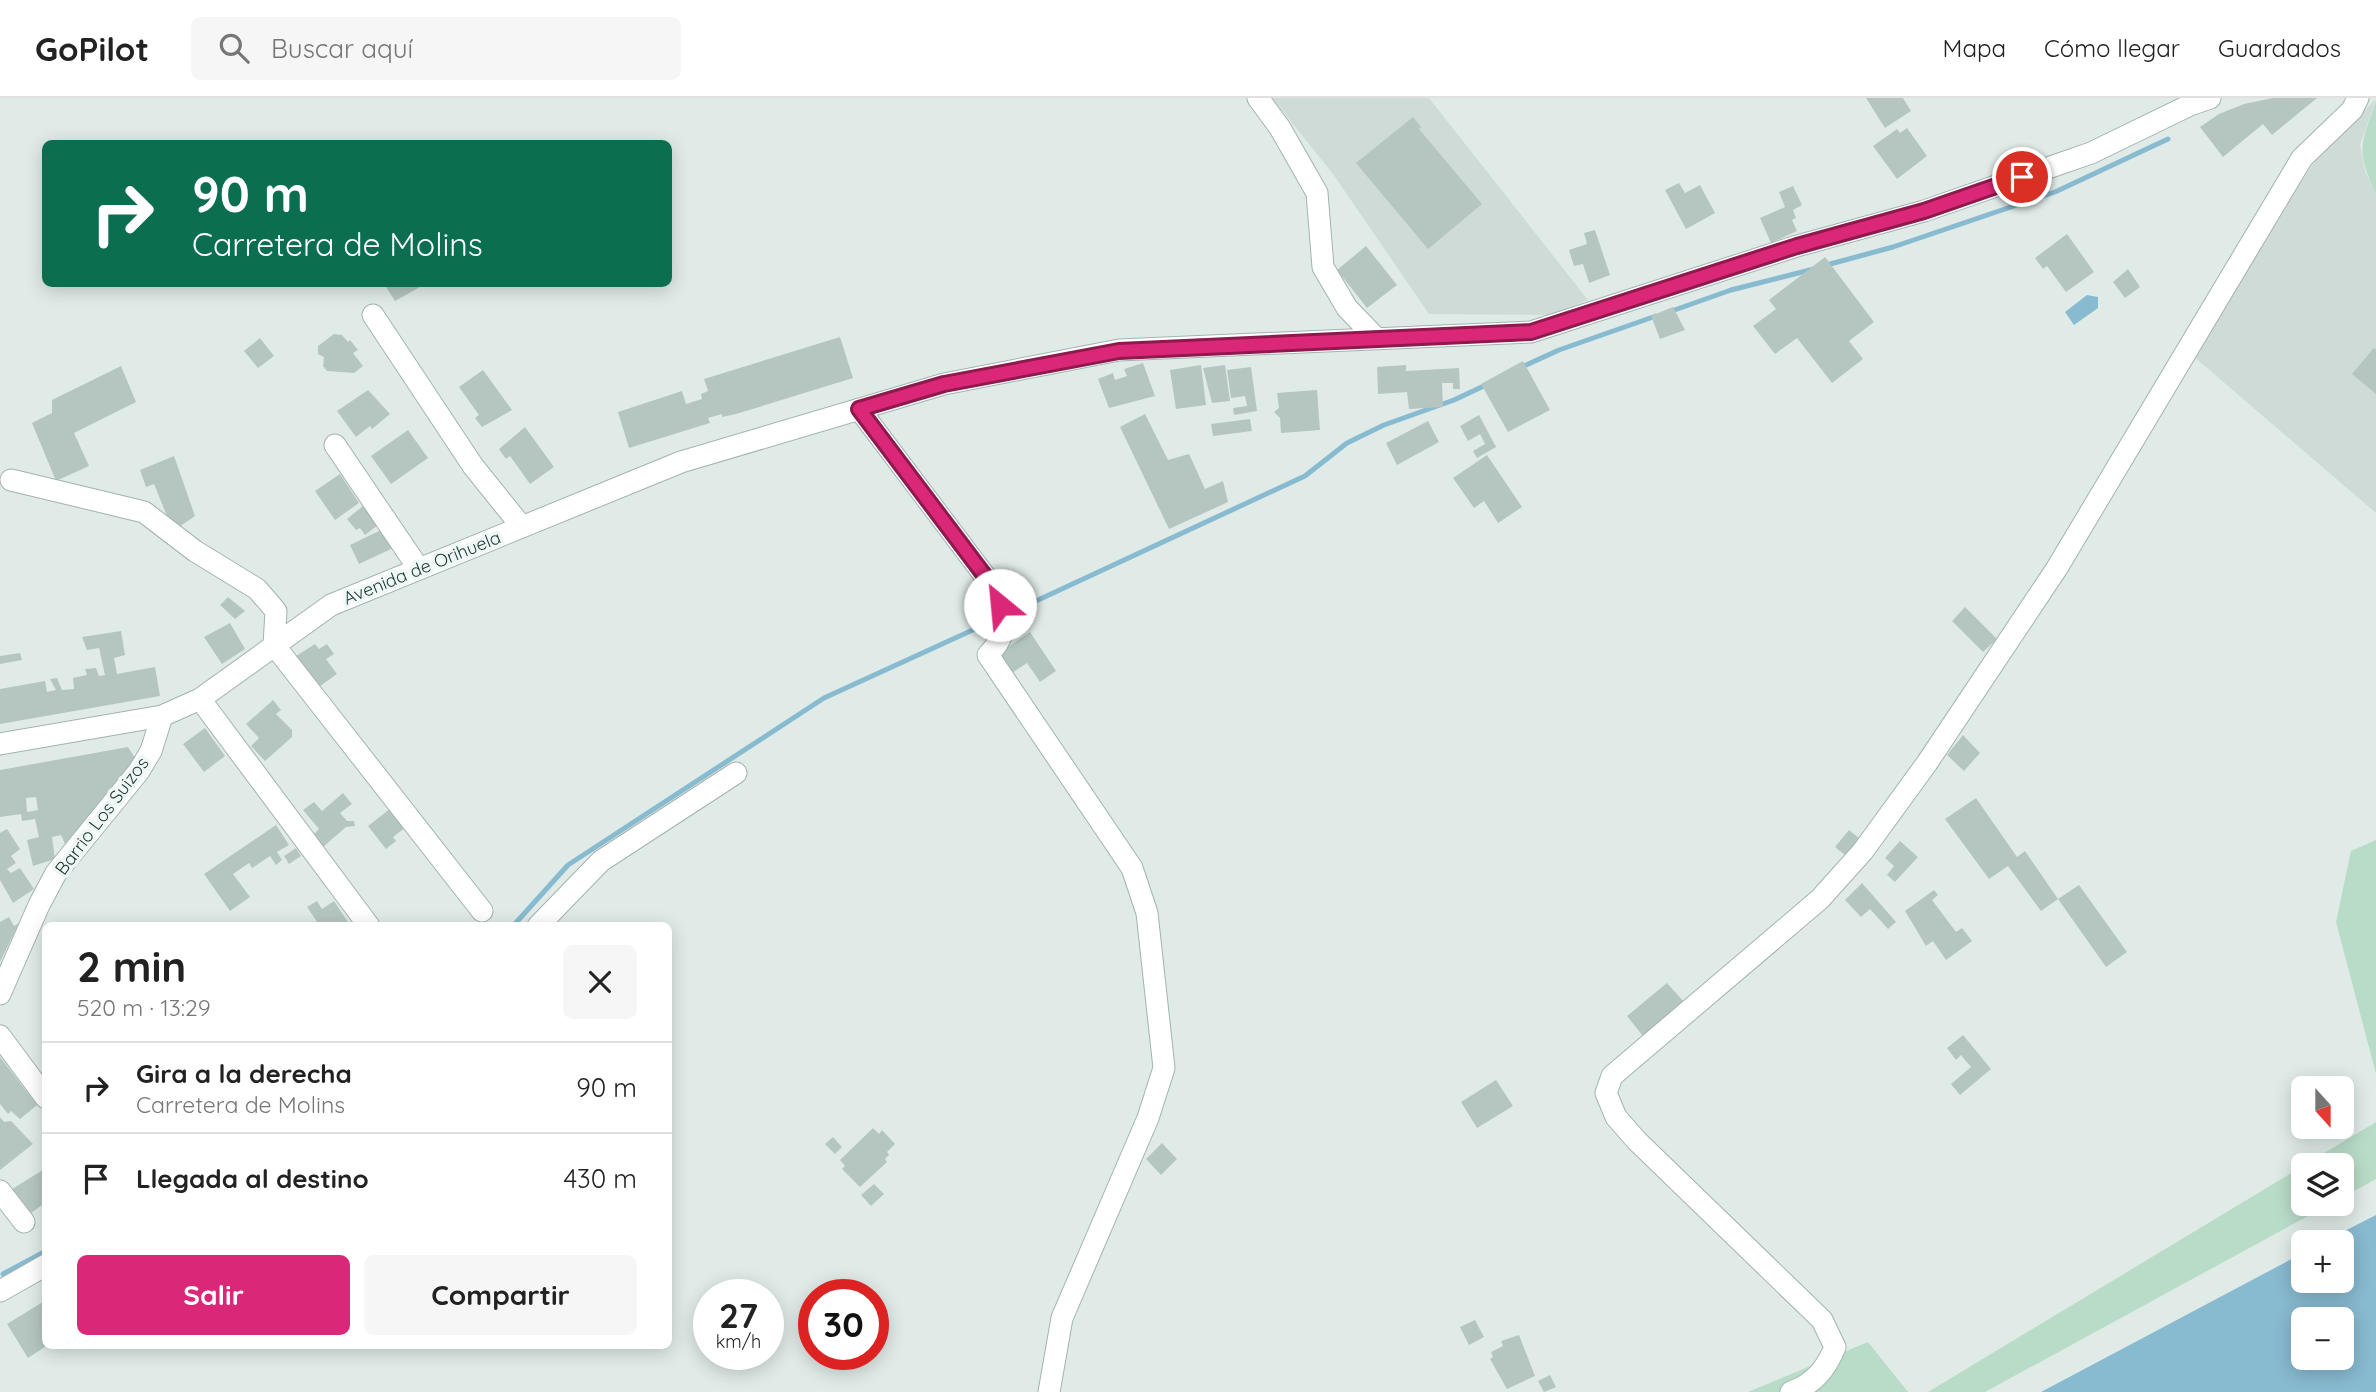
<!DOCTYPE html>
<html lang="es">
<head>
<meta charset="utf-8">
<style>
	body { margin:0; font-family:Quicksand,sans-serif; background:#f6f6f6; color:#222; height:100vh; display:flex; flex-direction:column; font-size:26px; white-space:nowrap }
	* { box-sizing:border-box; margin:0 }
	p { font-size:23px; color:#767676 }
	.icon { flex:none; width:38px; height:38px; fill:none; stroke:currentColor; stroke-width:2; stroke-linecap:round; stroke-linejoin:round }
	.map { position:relative; flex:1; overflow:hidden }
	.drawer { position:absolute; left:42px; top:824px; width:630px; height:427px; display:flex; flex-direction:column; background:#fff; border-radius:10px; box-shadow:0 4px 18px #0003 }
	.drawer>* { flex:none }
	.guide { position:absolute; left:42px; top:42px; width:630px; height:147px; border-radius:10px; box-shadow:0 4px 18px #0003; background:#0b6e4f; color:#fff; overflow:hidden }
	.needle { width:46px; rotate:159deg }
	.tools { position:absolute; left:2291px; top:978px; display:grid; gap:14px }
	.tools a { display:grid; place-items:center; width:63px; height:63px; border-radius:10px; background:#fff; box-shadow:0 4px 18px #0003; font-size:35px }
	.speed { position:absolute; left:693px; top:1181px; display:flex; gap:14px; font-size:35px; font-weight:700; text-align:center }
	.speed>* { display:grid; place-content:center; width:91px; height:91px; border-radius:50%; background:#fff; box-shadow:0 4px 18px #0003; line-height:1 }
	.speed small { font-size:18px; font-weight:400 }
	.speed .limit { border:10px solid #d22; background:#fff; color:#111 }
	.pin { position:absolute; display:grid; place-items:center; width:60px; height:60px; color:#fff; margin:-30px; border:4px solid #fff; border-radius:50%; box-shadow:0 2px 7px #0007 }
	.me { position:absolute; width:77px; margin:-38px; rotate:332deg; stroke-linejoin:round; filter:drop-shadow(0 0 5px #0008) }
	.turn { display:flex; align-items:center; gap:24px; height:147px; padding:0 35px; font-size:32px }
	.turn .icon { width:91px; height:91px; stroke-width:2.5 }
	.turn b { display:block; font-size:49px; line-height:60px }
	.round { display:grid; place-items:center; flex:none; width:74px; height:74px; border-radius:10px; background:#f6f6f6 }
	.summary { display:flex; align-items:center; justify-content:space-between; height:119px; padding:0 35px }
	h1 { font-size:42px; font-weight:800; line-height:52px }
	.primary-button { display:flex; gap:14px; margin-top:auto; padding:14px 35px }
	.primary-button a { flex:1; height:80px; border-radius:10px; background:#db2777; color:#fff; font-size:28px; font-weight:800; line-height:80px; text-align:center }
	.primary-button a+a { background:#f6f6f6; color:#222 }
	ul { padding:0; list-style:none }
	li { display:flex; align-items:center; gap:21px; height:91px; padding:0 35px; border-top:2px solid #e0e0e0 }
	li div { flex:1 }
	li b { display:block; font-size:26px }
	li em { font-style:normal }
	header { display:flex; align-items:center; gap:42px; box-sizing:border-box; height:98px; padding:0 35px; background:#fff; border-bottom:2px solid #e0e0e0 }
	header strong { font-size:33px }
	nav { display:flex; gap:38px; margin-inline-start:auto; font-size:24px }
	.search { width:490px; height:63px; background:#f6f6f6; display:flex; align-items:center; gap:18px; box-sizing:border-box; padding:0 24px; border-radius:10px; color:#767676; font-size:26px }
	.map>svg:first-child { display:block }
	.built { fill:#cedbd7 }
	.green { fill:#b9dcc8 }
	.water { fill:#88bad0; fill-rule:evenodd }
	.lines { fill:none; stroke-linecap:round; stroke-linejoin:round }
	.stream { stroke:#88bad0; stroke-width:5 }
	.building { fill:#b5c6c1; fill-rule:evenodd }
	.minor-casing { stroke:#a3b3b0; stroke-width:23 }
	.minor { stroke:#fff; stroke-width:21 }
	.route-casing { stroke:#8e194d; stroke-width:18 }
	.route { stroke:#db2777; stroke-width:12 }
	.labels { text-anchor:middle; stroke-width:7; stroke-linejoin:round; paint-order:stroke }
	.street-label { font-size:18px; fill:#213b38; stroke:#f0f8f5 }
</style>
</head>
<body>
<header>
<strong>GoPilot</strong>
<div class="search"><svg class="icon" aria-label="search" viewBox="0 0 24 24"><circle cx="10" cy="10" r="6"/><path d="M15 15l6 6"/></svg>Buscar aquí</div>
<nav><a>Mapa</a><a>Cómo llegar</a><a>Guardados</a></nav>
</header>
<div class="map">
<svg width="2376" height="1294" viewBox="0 0 2376 1294">
	<rect width="100%" height="100%" fill="#e0ebe8"/>
	<!-- built -->
	<path class="built" d="M1272,0H1429L1588,202L1551,217L1429,216L1333,76Z
		M2376,1L2360,47L2365,73L2376,97V415L2192,257L2318,58Z"/>
	<!-- green -->
	<path class="green" d="M2376,3V97C2356,51 2360,49 2376,3Z
		M2376,742V976L2336,824L2351,753Z
		M2376,1024V1081L2342,1100V1068L2304,1067Z
		M2303,1068V1106H2330L1985,1294H1928Z
		M1868,1244L1908,1294H1748Z"/>
	<!-- water -->
	<path class="water" d="M2087,197L2098,199V210L2074,227L2065,214Z
		M2376,1117V1294H2041L2303,1155V1183H2342V1144H2323ZM2303,1222H2342V1260H2303Z"/>
	<g class="lines">
		<!-- stream -->
		<path class="stream" d="M1823,168L1893,149L2055,94L2168,41
			M1669,214L1731,192L1814,171
			M1522,269L1559,252L1656,218
			M1023,509L1305,378L1347,345L1384,327L1454,302L1488,286
			M513,828L568,767L824,600L988,525
			M3,1176L46,1153"/>
	</g>
	<!-- building -->
	<path class="building" d="M1866,0H1903L1911,13L1885,30Z
		M2273,0H2317L2272,37L2263,26L2223,59L2200,29L2219,16L2244,6Z
		M1413,19L1421,29L1419,31L1482,106L1428,151L1356,65Z
		M1907,30L1927,58L1897,81L1873,48L1897,31L1900,35Z
		M1679,85L1685,95L1700,87L1715,115L1686,131L1665,92Z
		M1793,88L1802,107L1793,112L1796,120L1792,122L1797,133L1771,145L1760,120L1785,109L1779,94Z
		M1595,132L1610,177L1589,185L1583,166L1574,168L1569,152L1587,146L1584,135Z
		M2067,136L2094,174L2066,194L2047,168L2043,171L2035,160Z
		M1366,148L1397,187L1367,210L1337,172Z
		M1825,159L1874,224L1849,243L1863,261L1832,285L1797,240L1775,256L1753,228L1776,211L1769,202Z
		M2128,171L2140,189L2125,200L2113,184Z
		M384,186H418L420,189L395,203Z
		M1673,209L1685,232L1660,241L1651,218Z
		M334,236L342,237L348,244L350,242L358,252L353,255L363,268L354,275L327,273L323,268L324,259L318,256V248Z
		M840,239L853,280L736,316L722,319V316L708,320L710,325L629,350L618,314L682,293L686,306L702,301L701,296L708,293L704,281Z
		M260,240L274,258L258,270L244,253Z
		M2374,250L2376,252V296L2352,276Z
		M1523,263L1550,312L1508,334L1481,286Z
		M1143,265L1155,298L1109,310L1098,281L1113,275L1115,282L1127,278L1124,271Z
		M1201,267L1206,307L1176,311L1170,272Z
		M1225,267L1230,303L1212,305L1203,270Z
		M1406,267V273L1459,270L1460,291H1453V285H1442L1443,309L1409,311L1407,294L1378,296L1377,269Z
		M121,268L136,304L74,335L89,368L56,383L32,325L52,315V302Z
		M1251,269L1257,313L1234,317L1233,310L1247,308L1245,298L1231,300L1227,272Z
		M483,272L512,312L482,329L475,320L479,317L459,289Z
		M368,292L390,316L372,331L370,328L356,339L337,313Z
		M1317,292L1320,332L1281,335L1280,320L1274,314L1279,310L1277,295Z
		M1145,316L1168,362L1189,356L1205,391L1223,383L1228,404L1169,431L1120,329Z
		M1479,317L1496,349L1477,360L1473,353L1485,346L1480,336L1468,343L1460,328Z
		M1250,321L1252,333L1213,338L1211,326Z
		M1428,323L1439,344L1397,367L1386,345Z
		M525,329L554,369L530,386L510,358L506,361L499,351Z
		M408,332L428,360L391,386L371,358Z
		M1487,357L1522,409L1498,425L1484,403L1474,410L1453,380Z
		M174,358L195,418L173,433L154,386L146,389L140,372Z
		M340,376L359,405L335,422L315,393Z
		M363,408L378,427L365,437L360,430L356,432L347,421Z
		M383,431L393,450L359,466L350,447Z
		M228,499L245,513L235,521L220,507Z
		M1965,509L1997,541L1983,554L1952,523Z
		M230,525L245,551L222,566L204,539Z
		M121,533L125,557L114,560L117,576L155,569L160,598L0,626V591L45,583L47,594L56,592L50,581L57,580L62,592L74,591L73,580L87,577L85,571L96,570L99,578L105,577L99,550L87,552L82,539Z
		M1030,534L1056,573L1040,584L1027,565L1012,575L999,555Z
		M315,546L319,551L327,546L334,556L326,561L337,576L316,591L293,560Z
		M20,555L22,562L0,566V558Z
		M273,602L281,612L276,616L292,632V639L265,663L251,648L259,640L246,626Z
		M205,630L225,658L204,674L183,646Z
		M1963,637L1980,655L1964,673L1947,657Z
		M128,649L137,663L65,746L61,737L52,739L55,761L33,768L27,742L39,739L35,721L22,723L21,716L0,719V672ZM36,699L38,712L27,714L26,700Z
		M343,695L352,706L340,715L347,723H354L355,728L346,729L323,749L313,737L319,731L303,712L314,704L322,713Z
		M1976,700L2017,759L2025,753L2058,801L2041,813L2008,768L1989,781L1945,721Z
		M391,710L406,729L393,739L396,743L386,751L368,728Z
		M276,727L289,747L277,754L282,762L276,767L270,758L252,770L249,765L233,776L250,799L230,813L204,776Z
		M7,731L20,751L11,758L16,765L7,771L11,775L20,770L34,791L13,805L0,782V735Z
		M1849,732L1860,741L1846,758L1835,749Z
		M1900,743L1918,759L1895,784L1887,777L1894,768L1885,760Z
		M296,750L301,758L289,766L284,758Z
		M1862,785L1896,824L1888,831L1870,811L1861,819L1845,802Z
		M2079,787L2127,854L2106,869L2058,801Z
		M1934,792L1938,797L1932,802L1956,834L1962,830L1972,843L1946,862L1933,843L1926,848L1905,813Z
		M317,803L322,811L334,803L348,824L343,828H320L307,809Z
		M9,819L14,828L19,825L0,864V824Z
		M1667,885L1684,904L1643,938L1627,918Z
		M1963,937L1991,971L1960,997L1951,986L1971,969L1961,957L1956,962L1947,950Z
		M0,959L37,1007L20,1021L11,1013L8,1016L0,1006Z
		M1496,982L1513,1008L1477,1030L1461,1004Z
		M0,1019L4,1024L11,1023L33,1046L0,1072Z
		M873,1030L879,1036L882,1032L895,1046L887,1054L889,1057L885,1061L887,1064L860,1089L842,1071L845,1068L840,1062Z
		M833,1039L842,1049L835,1056L825,1046Z
		M1162,1045L1177,1061L1161,1077L1146,1061Z
		M46,1070V1112L42,1107L27,1118L9,1093Z
		M874,1086L884,1096L871,1108L861,1097Z
		M46,1202V1248L28,1260L7,1226Z
		M1475,1222L1484,1239L1469,1247L1460,1229Z
		M1519,1237L1535,1278L1507,1291L1490,1261L1493,1259L1491,1254L1503,1248L1501,1243Z
		M1550,1277L1556,1289L1544,1294L1538,1283Z"/>
	<g class="lines">
		<!-- minor casing -->
		<g class="minor-casing">
			<path id="minor" d="M1258,0L1280,30L1317,95L1323,169L1347,210L1376,240
				M373,217L473,368L522,429
				M859,311L994,490C1004,519 1012,532 988,557L1132,770L1147,815L1164,970L1148,1020L1062,1220L1049,1294
				M335,347L419,471
				M11,382L144,414L195,453L257,491L276,513L274,547L482,813
				M200,601L369,828
				M0,646L162,618L200,601L331,507L681,364L944,286L1119,252L1531,234L1797,148L1924,113L2091,55L2190,7L2210,0
				M538,828L601,763L736,675
				M0,896L39,807L56,775L139,673L151,653L162,618
				M0,938L46,1000
				M0,1093L24,1124
				M0,1193L46,1167
				M1791,1294C1814,1286 1826,1271 1835,1249L1822,1222L1637,1043L1616,1019L1606,995L1612,978L1820,801L1863,753L1927,665L2057,470L2302,60L2352,12L2358,0"/>
		</g>
		<!-- minor -->
		<use href="#minor" class="minor"/>
	</g>
	<g class="lines">
		<!-- route casing -->
		<g class="route-casing">
			<path id="route" d="M1000,507L994,490L859,311L944,286L1119,253L1531,234L1797,148L1924,113L2022,79"/>
		</g>
		<!-- route -->
		<use href="#route" class="route"/>
	</g>
	<g class="labels">
		<!-- street labels -->
		<g class="street-label">
			<text transform="translate(422 470) rotate(-22)" y="6">Avenida de Orihuela</text>
			<text transform="translate(102 718) rotate(-53)" y="6">Barrio Los Suizos</text>
		</g>
	</g>
</svg>
<div class="tools">
<a><svg class="needle" viewBox="-14 -14 28 28"><path d="M0-13l5 13h-10z" fill="#e53935"/><path d="M0 13l5-13h-10z" fill="#767676"/></svg></a>
<a><svg class="icon" aria-label="layers" viewBox="0 0 24 24"><path d="M12 4l9 5-9 5-9-5zM3 14l9 5 9-5"/></svg></a>
<a>+</a>
<a>−</a>
</div>
<div class="speed"><div>27<small>km/h</small></div><div class="limit">30</div></div>
<div class="pin" style="left:2022px;top:79px;background:#d93025"><svg class="icon" aria-label="arrive" viewBox="0 0 24 24"><path d="M6 21V4h12l-3 4 3 4H6"/></svg></div>
<svg class="me" style="left:1000px;top:507px" viewBox="-20 -20 40 40"><circle r="19" fill="#fff"/><path d="M0-13L10 11 0 6-10 11z" fill="#db2777"/></svg>
<div class="guide">
<div class="turn"><svg class="icon" aria-label="right" viewBox="0 0 24 24"><path d="M7 20v-9h11M14 6l5 5-5 5"/></svg><div><b>90 m</b>Carretera de Molins</div></div>
</div>
<section class="drawer">
<div class="summary"><div><h1>2 min</h1><p>520 m · 13:29</p></div><a class="round"><svg class="icon" aria-label="close" viewBox="0 0 24 24"><path d="M6 6l12 12M18 6L6 18"/></svg></a></div>
<ul>
<li><svg class="icon" aria-label="right" viewBox="0 0 24 24"><path d="M7 20v-9h11M14 6l5 5-5 5"/></svg><div><b>Gira a la derecha</b><p>Carretera de Molins</p></div><em>90 m</em></li>
<li><svg class="icon" aria-label="arrive" viewBox="0 0 24 24"><path d="M6 21V4h12l-3 4 3 4H6"/></svg><div><b>Llegada al destino</b></div><em>430 m</em></li>
</ul>
<div class="primary-button"><a>Salir</a><a>Compartir</a></div>
</section>
</div>
</body>
</html>
